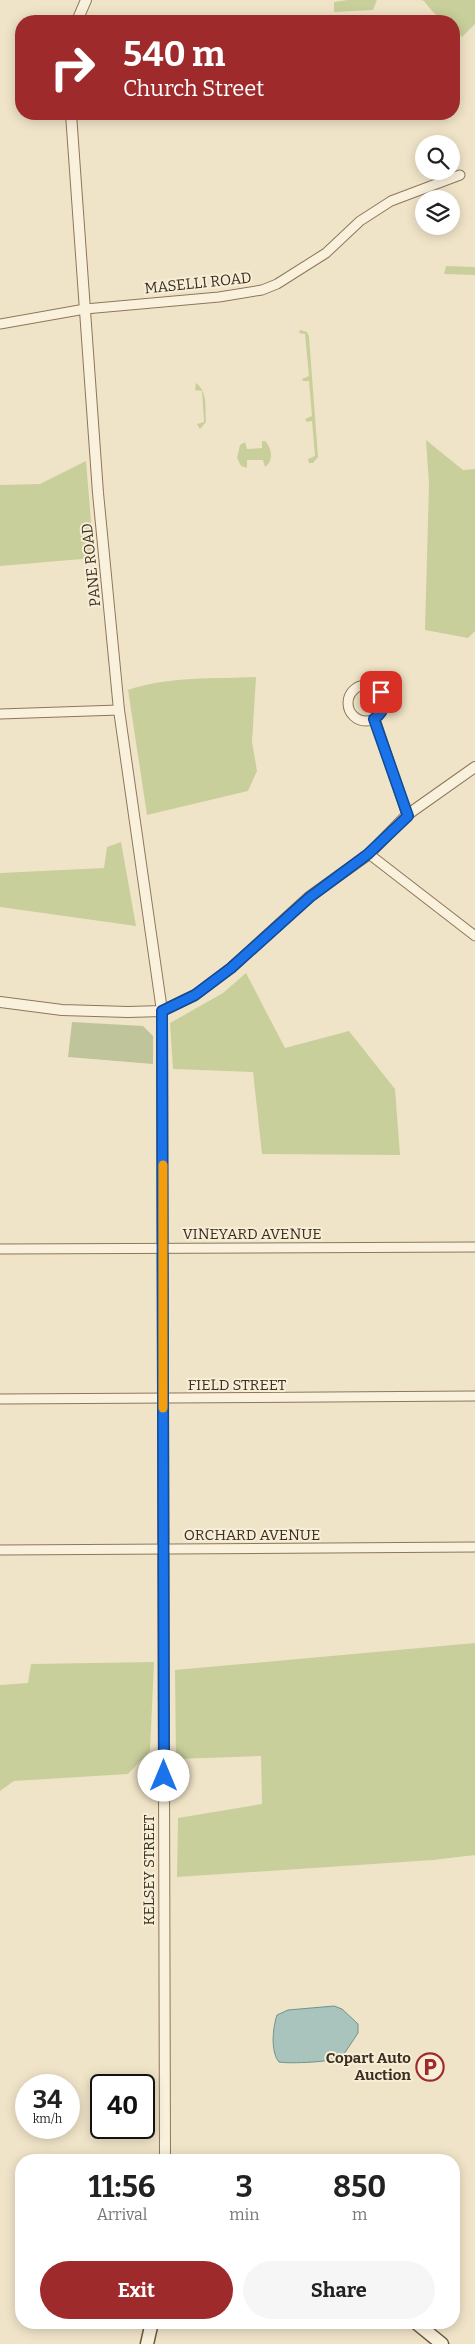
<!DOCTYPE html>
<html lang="en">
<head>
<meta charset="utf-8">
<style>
	body { margin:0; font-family:Bitter,serif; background:#f6f6f6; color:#222; height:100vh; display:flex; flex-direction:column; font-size:19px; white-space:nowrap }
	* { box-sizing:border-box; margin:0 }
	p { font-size:16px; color:#767676 }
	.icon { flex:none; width:28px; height:28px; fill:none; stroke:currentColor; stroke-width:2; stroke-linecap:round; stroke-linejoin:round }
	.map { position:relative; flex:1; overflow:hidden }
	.sheet { position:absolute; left:15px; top:2154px; width:445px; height:175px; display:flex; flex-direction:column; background:#fff; border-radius:20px; box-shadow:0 2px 12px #0003 }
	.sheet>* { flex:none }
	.banner { position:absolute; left:15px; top:15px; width:445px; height:105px; border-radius:20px; box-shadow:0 2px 12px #0003; background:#9e2a2b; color:#fff; overflow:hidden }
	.controls { position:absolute; left:415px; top:135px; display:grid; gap:10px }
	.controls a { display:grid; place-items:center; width:45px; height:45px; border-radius:50%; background:#fff; box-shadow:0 2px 12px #0003; font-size:25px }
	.speed { position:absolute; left:15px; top:2074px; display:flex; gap:10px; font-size:25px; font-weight:700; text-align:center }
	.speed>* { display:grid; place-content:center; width:65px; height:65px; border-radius:50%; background:#fff; box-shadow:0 2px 12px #0003; line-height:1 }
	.speed small { font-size:12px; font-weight:400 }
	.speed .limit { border:2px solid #111; border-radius:8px; background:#fff; color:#111 }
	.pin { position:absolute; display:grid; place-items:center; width:42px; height:42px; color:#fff; margin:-21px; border-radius:10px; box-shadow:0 2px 8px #0006 }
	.me { position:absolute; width:55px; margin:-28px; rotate:0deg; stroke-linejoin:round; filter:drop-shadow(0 0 4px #0008) }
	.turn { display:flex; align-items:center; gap:18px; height:105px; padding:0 25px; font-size:22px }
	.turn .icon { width:65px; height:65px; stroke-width:2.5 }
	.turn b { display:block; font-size:35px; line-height:42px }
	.eta { display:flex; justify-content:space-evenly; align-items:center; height:85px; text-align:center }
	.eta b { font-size:30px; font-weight:700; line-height:35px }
	.action { display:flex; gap:10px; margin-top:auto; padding:10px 25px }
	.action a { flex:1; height:58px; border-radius:30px; background:#9e2a2b; color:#fff; font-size:20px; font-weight:700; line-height:58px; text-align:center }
	.action a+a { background:#f6f6f6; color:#222 }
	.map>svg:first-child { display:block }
	.green { fill:#c9cf9b }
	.cemetery { fill:#bfc49a }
	.water { fill:#a9c4bc; stroke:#6f938a }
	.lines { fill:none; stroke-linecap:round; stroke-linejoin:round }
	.minor-casing { stroke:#8d765c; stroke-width:11 }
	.tertiary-casing { stroke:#8d765c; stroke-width:12 }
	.secondary-casing { stroke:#6f573f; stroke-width:15 }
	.minor { stroke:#faf1dc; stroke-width:9 }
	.tertiary { stroke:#faf1dc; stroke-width:10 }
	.secondary { stroke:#faf1dc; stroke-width:12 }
	.route-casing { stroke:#114b97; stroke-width:12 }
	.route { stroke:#1a73e8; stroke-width:9 }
	.slow { stroke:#f59e0b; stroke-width:9 }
	.labels { text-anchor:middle; stroke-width:4; stroke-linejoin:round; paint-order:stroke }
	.street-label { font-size:15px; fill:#3d2e20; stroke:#f7eed8 }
	.poi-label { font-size:15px; font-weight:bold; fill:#3d2e20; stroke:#f7eed8; text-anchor:end }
</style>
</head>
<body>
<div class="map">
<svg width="475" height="2344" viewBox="0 0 475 2344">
	<rect width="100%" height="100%" fill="#f0e4c8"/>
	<!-- green -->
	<path class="green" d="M348,0H377L373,10L334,12V2Z
		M421,0H475V24L462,37L454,27V21C438,21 433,12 424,1Z
		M446,266L475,267V275L444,274Z
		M300,330L307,332L309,336L318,457L313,463H309L308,459L315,456L312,421L307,422L305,419L312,416L309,381H303L302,379L309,376L305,334L299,333Z
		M196,383C208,392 205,408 206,422L200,429L197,424L204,422L202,391L195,390Z
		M426,440L463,470L475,469V631L468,638L425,630L429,484Z
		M262,441H265C272,448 274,461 265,467L263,460H247V468L241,466L237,458L240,445L245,442L247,449L262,448Z
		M86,461L94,558L0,566V485L40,484Z
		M256,677L252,742L257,771L248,791L147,815L128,690C169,676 214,679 256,677Z
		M121,842L136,926L0,907V873L104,868L107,847Z
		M246,973L285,1048L349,1031L395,1089L400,1155L262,1154L253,1072L173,1069L170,1023L223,993Z
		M475,1643V1855L433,1860L177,1877L178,1818L262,1804L261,1756L176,1759L175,1670Z
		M154,1662L150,1751L128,1774L14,1781L0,1791V1685L28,1683L31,1664Z"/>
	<!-- cemetery -->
	<path class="cemetery" d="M72,1022L143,1026L153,1036V1064L68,1057Z"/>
	<!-- water -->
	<path class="water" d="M334,2006L342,2009L358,2024V2033L342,2057C333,2062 290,2064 279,2062C270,2051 273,2027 277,2015L288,2010Z"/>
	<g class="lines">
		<!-- minor casing -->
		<g class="minor-casing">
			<path id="minor" d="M0,324L85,309L219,297L262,290L277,284L326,253L360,221L391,201L460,175
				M348 703a18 18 0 1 1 36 0a18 18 0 1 1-36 0Z
				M0,714L119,710
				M375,719L407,815
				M369,854L475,936
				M0,1249L475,1247
				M0,1399L475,1396
				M0,1550L475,1547"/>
		</g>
		<!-- tertiary casing -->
		<g class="tertiary-casing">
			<path id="tertiary" d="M77,21L86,0
				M71,114L98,493L119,710L162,1011L165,2160
				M0,1002L62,1010L128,1012L162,1011L195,995L231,968L309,897L369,854L407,815L475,767"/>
		</g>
		<!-- secondary casing -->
		<g class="secondary-casing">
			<path id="secondary" d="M415,2322L442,2344
				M147,2344L152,2322"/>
		</g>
		<!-- minor -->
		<use href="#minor" class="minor"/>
		<!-- tertiary -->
		<use href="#tertiary" class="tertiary"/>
		<!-- secondary -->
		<use href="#secondary" class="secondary"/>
	</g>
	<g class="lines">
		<!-- route casing -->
		<g class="route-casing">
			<path id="route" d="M164,1776L162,1011L195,995L231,968L310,897L368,854L408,816L374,719C384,712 386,703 381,692"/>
		</g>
		<!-- route -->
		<use href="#route" class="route"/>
		<!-- slow -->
		<path class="slow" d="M163,1408V1165"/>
	</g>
	<!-- icons -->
	<defs>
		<g id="parking-ring" transform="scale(1.4375)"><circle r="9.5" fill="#f7eed8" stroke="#9e2a2b" stroke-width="1.5"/><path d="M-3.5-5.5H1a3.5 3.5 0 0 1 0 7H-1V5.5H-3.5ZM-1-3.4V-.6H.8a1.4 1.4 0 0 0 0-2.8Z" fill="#9e2a2b"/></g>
	</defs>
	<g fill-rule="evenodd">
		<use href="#parking-ring" x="430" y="2067"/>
	</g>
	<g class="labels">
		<!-- street labels -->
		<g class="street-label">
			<text transform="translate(198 283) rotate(-6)" y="5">MASELLI ROAD</text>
			<text transform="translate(91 565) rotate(-96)" y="5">PANE ROAD</text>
			<text x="252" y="1239">VINEYARD AVENUE</text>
			<text x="237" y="1390">FIELD STREET</text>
			<text x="252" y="1540">ORCHARD AVENUE</text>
			<text transform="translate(149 1870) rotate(-90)" y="5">KELSEY STREET</text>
		</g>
		<!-- poi labels -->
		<g class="poi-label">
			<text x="411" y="2063">Copart Auto<tspan x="411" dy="17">Auction</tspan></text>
		</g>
	</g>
</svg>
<div class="controls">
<a><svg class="icon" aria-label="search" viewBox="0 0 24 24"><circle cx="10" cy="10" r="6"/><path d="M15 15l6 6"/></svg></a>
<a><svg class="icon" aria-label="layers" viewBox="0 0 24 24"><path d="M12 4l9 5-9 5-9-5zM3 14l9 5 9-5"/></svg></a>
</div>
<div class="speed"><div>34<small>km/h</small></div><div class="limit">40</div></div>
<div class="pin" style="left:381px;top:692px;background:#d93025"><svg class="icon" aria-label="arrive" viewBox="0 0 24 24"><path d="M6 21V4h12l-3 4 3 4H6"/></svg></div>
<svg class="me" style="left:164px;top:1776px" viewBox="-20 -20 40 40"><circle r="19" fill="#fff"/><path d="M0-13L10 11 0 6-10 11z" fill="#1a73e8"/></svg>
<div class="banner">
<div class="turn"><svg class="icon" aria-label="right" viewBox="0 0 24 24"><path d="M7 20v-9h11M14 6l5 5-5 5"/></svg><div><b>540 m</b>Church Street</div></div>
</div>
<section class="sheet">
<div class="eta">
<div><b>11:56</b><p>Arrival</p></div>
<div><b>3</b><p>min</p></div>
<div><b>850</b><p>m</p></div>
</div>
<div class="action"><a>Exit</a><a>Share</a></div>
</section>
</div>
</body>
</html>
